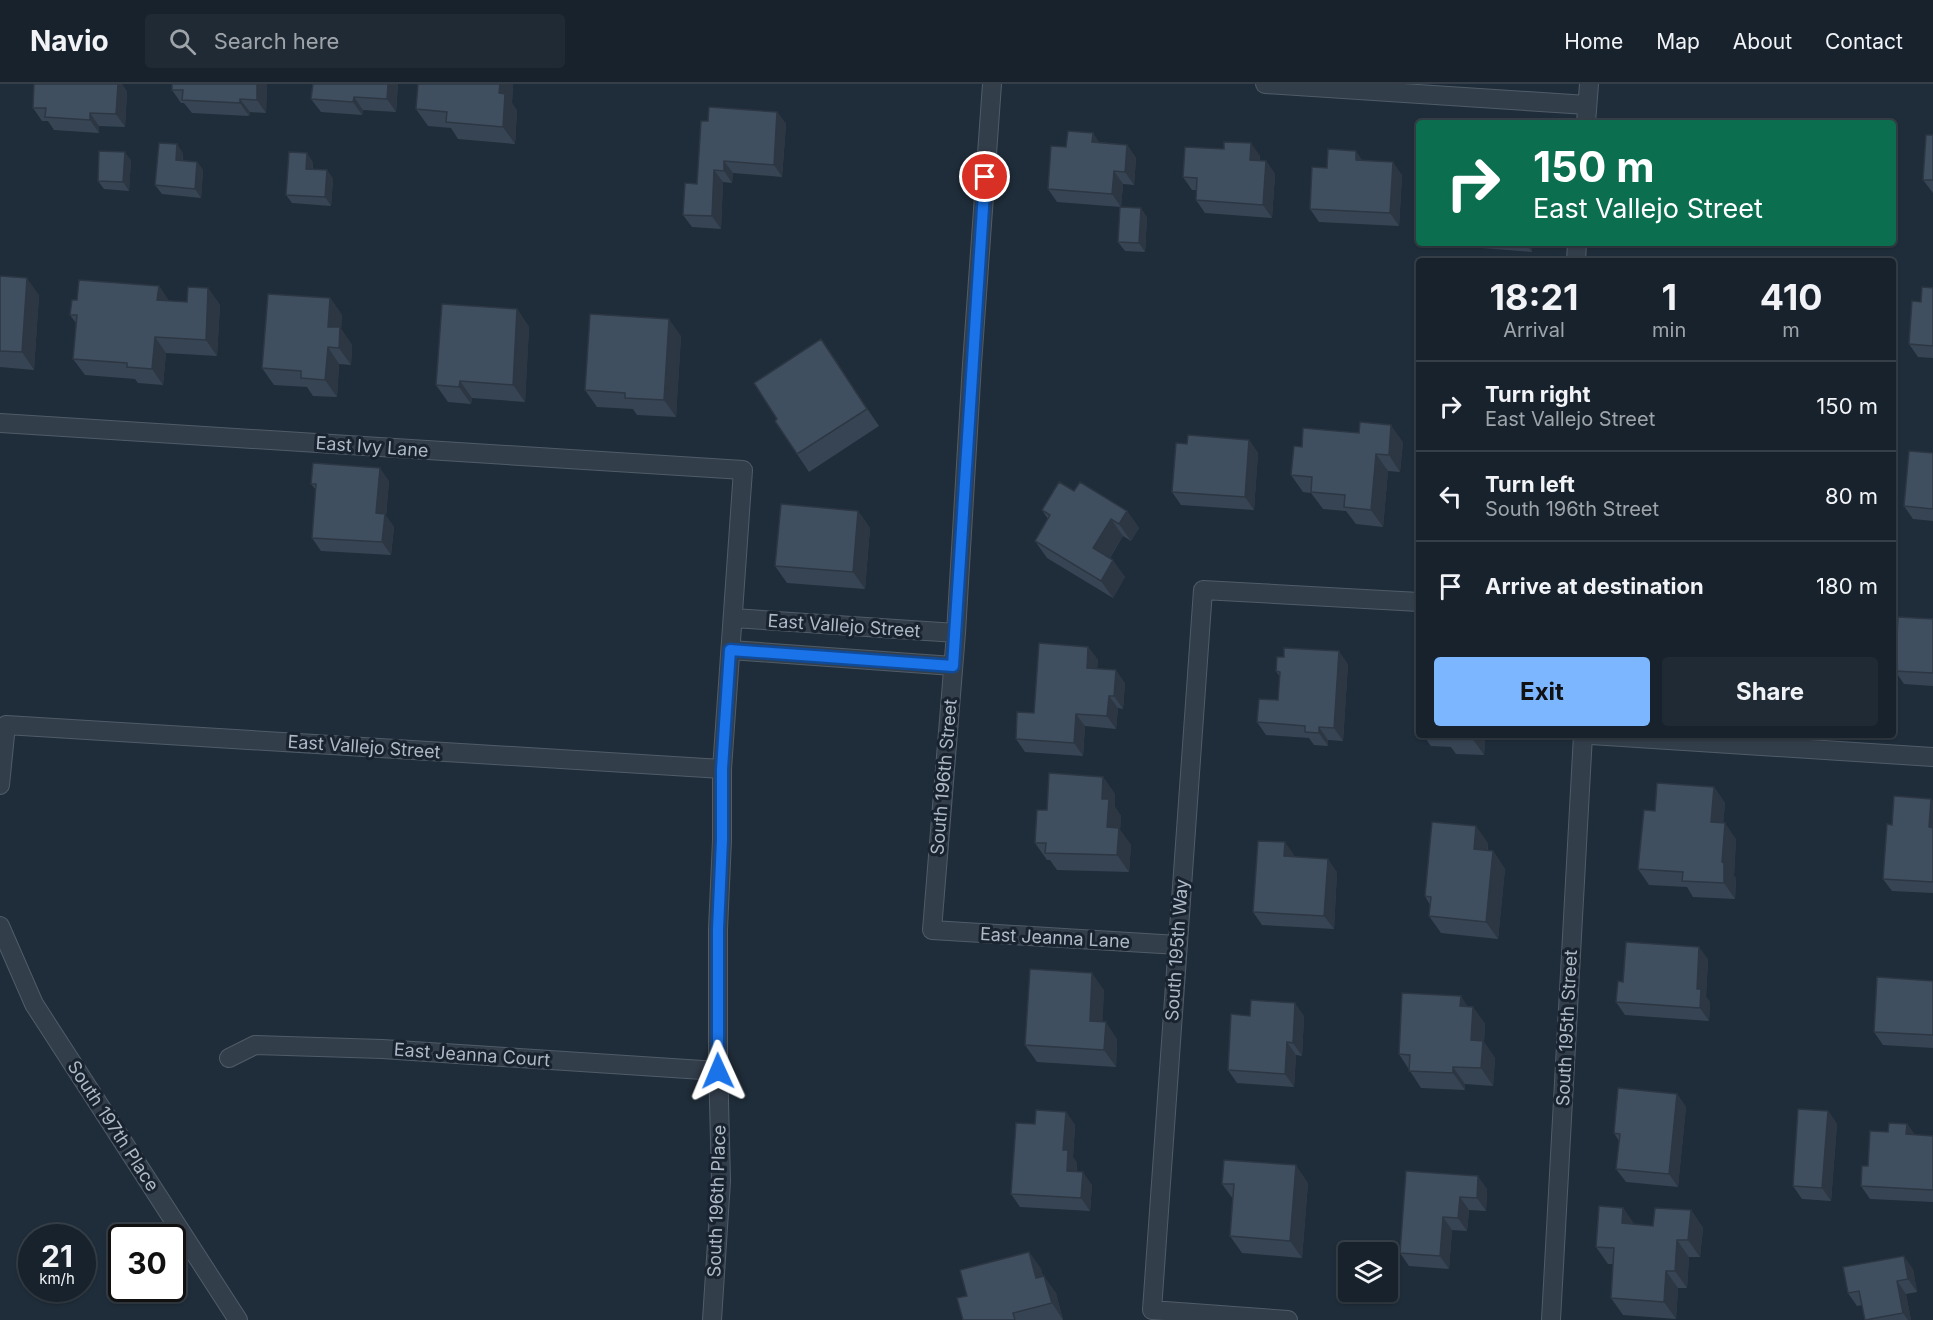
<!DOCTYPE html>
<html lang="en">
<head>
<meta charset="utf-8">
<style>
	body { margin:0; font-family:Inter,sans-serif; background:#202a34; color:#f1f3f6; height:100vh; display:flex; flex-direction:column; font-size:22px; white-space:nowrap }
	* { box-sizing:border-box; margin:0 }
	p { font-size:20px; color:#9ea4a9 }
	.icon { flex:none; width:33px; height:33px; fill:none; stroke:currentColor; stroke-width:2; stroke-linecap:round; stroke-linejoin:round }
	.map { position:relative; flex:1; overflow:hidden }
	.sheet { position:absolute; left:1416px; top:174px; width:480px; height:480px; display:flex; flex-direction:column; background:#17222c; border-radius:6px; box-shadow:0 2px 4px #0004,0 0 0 2px #363f48 }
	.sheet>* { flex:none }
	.banner { position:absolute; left:1416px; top:36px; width:480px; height:126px; border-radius:6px; box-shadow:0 2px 4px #0004,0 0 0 2px #363f48; background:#0b6e4f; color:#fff; overflow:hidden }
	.fabs { position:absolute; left:1338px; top:1158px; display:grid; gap:12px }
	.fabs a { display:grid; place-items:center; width:60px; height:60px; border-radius:6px; background:#17222c; box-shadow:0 2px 4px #0004,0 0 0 2px #363f48; font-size:30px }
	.speed { position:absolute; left:18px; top:1140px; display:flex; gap:12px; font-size:30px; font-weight:700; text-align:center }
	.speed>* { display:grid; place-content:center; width:78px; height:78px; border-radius:50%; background:#17222c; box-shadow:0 2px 4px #0004,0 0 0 2px #363f48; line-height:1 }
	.speed small { font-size:15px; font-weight:400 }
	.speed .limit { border:3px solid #111; border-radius:9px; background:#fff; color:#111 }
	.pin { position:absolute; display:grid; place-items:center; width:51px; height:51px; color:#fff; margin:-26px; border:3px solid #fff; border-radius:50%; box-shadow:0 2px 6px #0007 }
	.me { position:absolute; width:66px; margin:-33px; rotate:359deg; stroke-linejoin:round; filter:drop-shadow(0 0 4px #0008) }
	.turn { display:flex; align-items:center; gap:21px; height:126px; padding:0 18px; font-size:27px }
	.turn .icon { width:78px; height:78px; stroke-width:2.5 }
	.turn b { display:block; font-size:42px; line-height:51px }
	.eta { display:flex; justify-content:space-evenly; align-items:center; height:102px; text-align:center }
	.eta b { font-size:36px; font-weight:700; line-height:42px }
	.primary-button { display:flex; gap:12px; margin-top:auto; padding:12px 18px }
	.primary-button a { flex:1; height:69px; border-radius:6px; background:#7bb6ff; color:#111; font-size:24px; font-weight:700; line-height:69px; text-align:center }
	.primary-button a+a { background:#202a34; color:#f1f3f6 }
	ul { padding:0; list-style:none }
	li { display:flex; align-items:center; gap:18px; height:90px; padding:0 18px; border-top:2px solid #363f48 }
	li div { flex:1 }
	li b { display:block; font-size:22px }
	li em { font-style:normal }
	header { display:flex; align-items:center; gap:36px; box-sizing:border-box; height:84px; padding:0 30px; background:#17222c; border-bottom:2px solid #363f48 }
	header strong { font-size:28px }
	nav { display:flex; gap:33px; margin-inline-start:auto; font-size:21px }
	.search { width:420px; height:54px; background:#202a34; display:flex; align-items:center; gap:15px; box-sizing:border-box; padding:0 21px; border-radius:6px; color:#9ea4a9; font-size:22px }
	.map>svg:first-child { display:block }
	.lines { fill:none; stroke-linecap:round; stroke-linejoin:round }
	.minor-casing { stroke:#505c68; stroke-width:20 }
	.minor { stroke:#333e4b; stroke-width:18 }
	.wall { fill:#374453 }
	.shaded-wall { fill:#2d3743 }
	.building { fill:#404f60; stroke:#2d3743; stroke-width:1.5 }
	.route-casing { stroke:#114b97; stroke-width:15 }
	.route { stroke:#1a73e8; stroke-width:10 }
	.labels { text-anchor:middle; stroke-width:6; stroke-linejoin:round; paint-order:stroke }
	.street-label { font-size:18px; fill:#adb9c7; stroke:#19232f }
</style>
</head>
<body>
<header>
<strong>Navio</strong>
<div class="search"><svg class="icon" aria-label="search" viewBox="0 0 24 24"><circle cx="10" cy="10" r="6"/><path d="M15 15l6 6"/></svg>Search here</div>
<nav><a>Home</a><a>Map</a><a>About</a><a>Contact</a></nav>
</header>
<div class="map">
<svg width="1933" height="1236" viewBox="0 0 1933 1236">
	<rect width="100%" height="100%" fill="#1f2d3a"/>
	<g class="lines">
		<!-- minor casing -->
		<g class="minor-casing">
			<path id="minor" d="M992,0L972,280L956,549L932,846L1178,861
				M1265,0L1587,21
				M1586,39L1589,0
				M1576,177L1577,159
				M0,339L743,386L722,685V756L718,845V977L721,1097L712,1236
				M733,534L956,549
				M731,566L953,582
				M1591,651L1933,673
				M0,701L6,641L722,685
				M0,842L34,920L238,1236
				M229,974L255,961L382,965L718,987
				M1288,1236L1152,1226L1203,506L1419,518
				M1551,1236L1583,651"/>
		</g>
		<!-- minor -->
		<use href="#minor" class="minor"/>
	</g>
	<!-- wall -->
	<path class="wall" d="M34,0H122L127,8L125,43L99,42V49L54,46L48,37H42L33,24Z
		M172,0H267L266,29L250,28L249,32L192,29L184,19H181L172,6Z
		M398,0L396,28L363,26L362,31L321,28L311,15Z
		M418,0H513L512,19L517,27L515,60L458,55L451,44L428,42L416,25Z
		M777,28L786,40L782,93L733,89L732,99L723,98L721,145L692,143L683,131L697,100L708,37Z
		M1933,51V109L1923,96Z
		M1099,58L1127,61L1136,74L1134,101L1123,100L1121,123L1057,118L1048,105L1066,63Z
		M183,69V77L197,78L203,86L201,114L162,110L155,101Z
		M1260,72V77H1266L1275,90L1272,134L1205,129L1196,116V106H1192L1183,93Z
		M131,76L129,107L104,105L98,97Z
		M1363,76L1402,91L1399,142L1319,138L1310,125L1327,84Z
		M313,78V86H327L333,95L331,122L292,119L286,111Z
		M1147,133L1145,168L1125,167L1118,158Z
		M1466,159H1532V168L1469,163Z
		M1825,159H1851V162Z
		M0,192L39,211L34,286L0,283Z
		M159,202L169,217L187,218L208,204L220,221L217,272L166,269L163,301L138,299L135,295L85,291L73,275L76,239L70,231L77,216Z
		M1933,204V274L1918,273L1909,260L1921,218Z
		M330,214L342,231L341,245L352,261L351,281L339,280L337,313L313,312L307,303L274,301L262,284Z
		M517,225L529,243L525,318L472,314L471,320L448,318L436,301Z
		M681,252L676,333L637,331L633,325L597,323L585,306Z
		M821,255L879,342L809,388L797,370L777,335Z
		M1249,356L1258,369L1254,426L1181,421L1172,408L1187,360Z
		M1403,358L1400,388L1388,387L1383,443L1356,440L1346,427L1323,425L1311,409L1303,408L1291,391L1302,363Z
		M1933,369V437L1913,435L1904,422Z
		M389,397L386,432L394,443L391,471L321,467L312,454L316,406L311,400Z
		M1074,407L1127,427L1139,444L1131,457L1123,452L1110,474L1125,493L1113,514L1047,474L1035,457L1048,435L1042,426Z
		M858,427L870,444L865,505L787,499L775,482Z
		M1933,535V602L1904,600L1895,587Z
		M1088,563L1098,576L1097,584L1125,599L1123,625L1118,624L1116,645L1085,642L1083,672L1025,668L1016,655L1034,629Z
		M1348,580L1343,657L1328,656V662L1314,661L1309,654L1266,651L1257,638L1278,616L1280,593L1276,587Z
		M1423,651H1514V656L1485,654L1484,671L1456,670L1451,663L1431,662Z
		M1103,693L1115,710V723L1121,732L1120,746L1131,761L1129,788L1057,786L1050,776H1047L1035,759L1047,726Z
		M1714,703L1725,719L1723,739L1736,755L1734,792L1736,794L1735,815L1693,813L1687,803L1649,801L1638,785L1655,727Z
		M1931,715L1933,717V809L1892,807L1883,795L1892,741Z
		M1488,759V767H1493L1505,785L1498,855L1441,849L1429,832L1430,821L1425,812Z
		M1294,771V773L1337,788L1334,845L1262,841L1253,828Z
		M1708,875L1706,913L1710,918L1709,937L1625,931L1616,918L1623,898Z
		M1933,897V964L1883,961L1874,948Z
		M1104,906L1102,938L1117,955L1116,983L1037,978L1025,961Z
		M1468,922L1473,923L1485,940L1484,958L1495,974L1493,1002L1465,1000V1006L1421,1004L1399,970Z
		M1250,932H1304L1302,972L1296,971L1294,1003L1237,999L1228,986Z
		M1677,1010L1686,1023L1678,1103L1626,1098L1616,1085L1619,1057L1614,1049Z
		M1828,1027L1837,1040L1831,1117L1802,1115L1793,1102Z
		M1066,1028L1075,1041L1073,1073L1077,1079V1088L1092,1101L1090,1127L1020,1123L1011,1110L1035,1040Z
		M1907,1040L1915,1051L1933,1052V1118L1870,1115L1861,1102L1868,1082L1888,1048Z
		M1406,1087L1487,1105L1486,1127L1469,1126L1467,1147L1452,1146L1449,1185L1409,1182L1400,1169Z
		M1308,1099L1302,1174L1242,1169L1230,1152L1233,1115L1222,1100Z
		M1623,1124L1634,1140L1653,1142L1691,1126L1703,1144L1700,1173H1689L1687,1204H1678L1676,1235L1623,1231L1611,1214L1613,1180H1608L1596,1163Z
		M1029,1168L1041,1185L1043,1192L1056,1209L1063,1236H963L967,1212Z
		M1913,1185L1917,1208L1906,1210L1911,1236H1865L1862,1221L1857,1222L1848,1209Z"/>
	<!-- shaded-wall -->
	<path class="shaded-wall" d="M118,0H122L127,8L125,43L116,30Z
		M257,0H267L266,29L257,16Z
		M388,0H398L396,28L387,15Z
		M500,0H513L512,19L517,27L515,60L503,43L499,9Z
		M354,13L363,26L362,31L353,18Z
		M240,15L250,28L249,32L240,19Z
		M777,28L786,40L782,93L774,81Z
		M90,29L99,42V49L90,36Z
		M1093,49L1102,62L1092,58Z
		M1251,59L1260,72L1259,89L1250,76Z
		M177,60L183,69L182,85L176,76Z
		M1127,61L1136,74L1134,101L1125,88Z
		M1356,67L1365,80L1356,76Z
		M125,68L131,76L129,107L123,98Z
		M307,69L313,78L312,94L306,85Z
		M724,77L733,89L732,99L724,87Z
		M1266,77L1275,90L1272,134L1263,121Z
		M197,78L203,86L201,114L195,105Z
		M1393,78L1402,91L1399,142L1390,129Z
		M327,86L333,95L331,122L325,113Z
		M714,86L723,98L721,145L712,132Z
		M1114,87L1123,100L1121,123L1112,110Z
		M1141,124L1147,133L1145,168L1139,159Z
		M1525,159H1532V168Z
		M27,194L39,211L34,286L22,268Z
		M159,202L170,218L157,216Z
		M208,204L220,221L217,272L206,256Z
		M330,214L342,231L341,245L352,261L351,281L339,264L328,243Z
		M517,225L529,243L525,318L513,301Z
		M669,235L681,252L676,333L664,316Z
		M155,253L166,269L163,301L152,285Z
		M821,255L833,272L879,342L867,325Z
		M328,263L339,280L337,313L325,296Z
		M460,297L472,314L471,320L459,303Z
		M1391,341L1403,358L1400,388L1389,371Z
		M1249,356L1258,369L1254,426L1245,413Z
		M1376,370L1388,387L1383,443L1371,426Z
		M380,384L389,397L386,432L394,443L391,471L382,458L376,429Z
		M858,427L870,444L865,505L853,488Z
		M1127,427L1139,444L1131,457L1119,440Z
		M1111,435L1123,452L1105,481L1093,464Z
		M1113,476L1125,493L1113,514L1101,497Z
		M1088,563L1098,576L1096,597L1087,584Z
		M1339,567L1348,580L1343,657L1334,644Z
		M1116,586L1125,599L1123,625L1114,612Z
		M1109,612L1118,624L1116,645L1107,632Z
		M1076,630L1085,642L1083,672L1074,659Z
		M1319,643L1328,656V662L1319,649Z
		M1472,651H1483L1485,654L1484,671L1472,654Z
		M1103,693L1115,710V723L1121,732L1120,746L1131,761L1129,788L1117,771L1107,743L1102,715Z
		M1714,703L1725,719L1722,754L1711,738Z
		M1931,715L1933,717V749L1929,743Z
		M1725,739L1736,755L1734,792L1736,794L1735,815L1724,799L1722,778Z
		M1476,742L1488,759L1486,783L1474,765Z
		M1285,758L1294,771L1293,785L1284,772Z
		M1493,767L1505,785L1498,855L1486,838Z
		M1328,775L1337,788L1334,845L1324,832Z
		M1699,863L1708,875L1706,913L1710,918L1709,937L1700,924L1697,905Z
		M1092,889L1104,906L1102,954L1090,937Z
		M1461,912L1472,929L1473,923L1485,940L1484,958L1495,974L1493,1002L1481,984L1471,956L1460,922Z
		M1295,919L1304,932L1302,972L1293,959Z
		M1106,938L1117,955L1116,983L1104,966Z
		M1287,958L1296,971L1294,1003L1285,990Z
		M1453,983L1465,1000V1006L1453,989Z
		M1677,1010L1686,1023L1678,1103L1669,1090Z
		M1828,1027L1837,1040L1831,1117L1822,1104Z
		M1066,1028L1075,1041L1073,1073L1077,1079L1076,1100L1067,1087L1063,1066Z
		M1907,1040L1916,1053L1906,1050Z
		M1296,1081L1308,1099L1302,1174L1290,1157Z
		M1083,1088L1092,1101L1090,1127L1081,1114Z
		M1478,1092L1487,1105L1486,1127L1477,1114Z
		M1460,1113L1469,1126L1467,1147L1458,1134Z
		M1623,1124L1635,1141L1622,1139Z
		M1691,1126L1703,1144L1700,1173L1688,1156Z
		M1443,1133L1452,1146L1449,1185L1440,1172Z
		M1677,1156L1689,1173L1687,1204L1675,1187Z
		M1029,1168L1041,1185L1048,1211L1036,1194Z
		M1904,1172L1913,1185L1917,1208L1908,1195Z
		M1666,1187L1678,1204L1676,1235L1664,1218Z
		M1044,1192L1056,1209L1063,1236L1052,1219Z
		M1897,1197L1906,1210L1911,1236H1908L1903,1229Z"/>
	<!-- building -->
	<path class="building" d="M34,0H118L116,30L90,29V36L45,33L46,24H33Z
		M172,0H257V16L240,15V19L182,16L183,6H172Z
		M313,0H388L387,15L354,13L353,18L311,15Z
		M418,0H500L499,9L505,10L503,43L446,38L447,28L416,25Z
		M709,23L777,28L774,81L724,77V87L714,86L712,132L683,131L685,99L697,100L701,37H708Z
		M1068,47L1093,49L1092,58L1127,61L1125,88L1114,87L1112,110L1048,105L1051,62L1066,63Z
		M1926,51H1933V96H1923Z
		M1224,58L1251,59L1250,76L1266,77L1263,121L1196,116L1197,94L1183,93L1185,63L1224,65Z
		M159,59L177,60L176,76L197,78L195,105L155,101Z
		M1328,65L1356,67V76L1393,78L1390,129L1310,125L1312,83L1327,84Z
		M99,67L125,68L123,98L98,97Z
		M289,68L307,69L306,85L327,86L325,113L286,111Z
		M1120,123L1141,124L1139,159L1118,158Z
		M0,192L27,194L22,268L0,267Z
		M79,196L159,202L157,216L187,218L188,203L208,204L206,256L155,253L152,285L127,283V279L73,275L77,231H70L72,216H77Z
		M1922,203L1933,204V262L1909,260L1912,217L1921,218Z
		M268,210L330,214L328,243H340L339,264L328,263L325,296L301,294V287L262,284Z
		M442,220L517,225L513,301L460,297L459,303L436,301Z
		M590,230L669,235L664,316L625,314V309L585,306Z
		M821,255L867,325L797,370L775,337L777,335L754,299Z
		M1360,338L1391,341L1389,371L1376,370L1371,426L1344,423L1345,411L1311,408L1312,393L1291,391L1294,362L1302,363L1303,344L1359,349Z
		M1188,351L1249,356L1245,413L1172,408L1176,359L1187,360Z
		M1909,367L1933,369V425L1904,422Z
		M313,379L380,384L376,429L385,430L382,458L312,454L316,400H311Z
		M1059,398L1074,407L1080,398L1127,427L1119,440L1111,435L1093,464L1113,476L1101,497L1035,457L1050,431L1042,426Z
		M781,420L858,427L853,488L775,482Z
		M1898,533L1933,535V589L1895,587Z
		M1039,559L1088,563L1087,584L1116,586L1114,612H1109L1107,632L1076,630L1074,659L1016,655L1017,628L1034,629Z
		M1284,564L1339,567L1334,644L1319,643V649L1305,648V642L1257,638L1259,615L1278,616L1280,588L1276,587L1277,573H1284Z
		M1444,651H1472V654L1444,652Z
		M1049,689L1103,693L1102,715H1109L1107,743L1119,744L1117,771L1045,769L1046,759H1035L1037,726H1047Z
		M1657,699L1714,703L1711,738L1725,739L1722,778L1724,779V799L1682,797L1683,788L1638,785L1644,726L1655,727Z
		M1894,712L1931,715L1929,743L1933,744V798L1883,795L1887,740L1892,741Z
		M1432,738L1476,742L1474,765L1493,767L1486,838L1429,832L1431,813L1425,812Z
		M1258,757L1285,758L1284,772L1328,775L1324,832L1253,828Z
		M1626,858L1699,863L1697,905H1701L1700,924L1616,918L1618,897L1623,898Z
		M1030,885L1092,889L1090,937L1106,938L1104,966L1025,961Z
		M1877,893L1933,897V951L1874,948Z
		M1402,909L1461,912L1460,922L1473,923L1471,956L1483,957L1481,984L1453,983V989L1409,987L1410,971L1399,970Z
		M1251,916L1295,919L1293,959L1287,958L1285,990L1228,986L1231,930L1250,932Z
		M1618,1004L1677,1010L1669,1090L1616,1085L1620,1050L1614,1049Z
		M1798,1025L1828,1027L1822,1104L1793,1102Z
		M1036,1026L1066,1028L1063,1066H1068L1067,1087L1083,1088L1081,1114L1011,1110L1016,1039L1035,1040Z
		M1889,1039L1907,1040L1906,1050L1933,1052V1106L1861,1102L1862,1082H1868L1870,1047L1888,1048Z
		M1224,1076L1296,1081L1290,1157L1230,1152L1234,1100H1222Z
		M1406,1087L1478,1092L1477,1114L1460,1113L1458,1134L1443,1133L1440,1172L1400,1169Z
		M1599,1122L1623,1124L1622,1139L1653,1142L1655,1124L1691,1126L1688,1156H1677L1675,1187H1666L1664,1218L1611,1214L1614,1164L1596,1163Z
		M1029,1168L1036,1194L1044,1192L1052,1219L1013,1229L1015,1236H963L957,1214L967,1212L960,1186Z
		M1904,1172L1908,1195L1897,1197L1903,1229L1865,1236L1859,1207L1848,1209L1843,1183Z"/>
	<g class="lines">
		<!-- route casing -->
		<g class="route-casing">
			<path id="route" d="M718,987V845L722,756V685L730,566L953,582L985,93"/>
		</g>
		<!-- route -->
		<use href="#route" class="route"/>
	</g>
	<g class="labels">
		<!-- street labels -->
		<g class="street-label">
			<text transform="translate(372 363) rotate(4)" y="6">East Ivy Lane</text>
			<text transform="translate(844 542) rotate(4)" y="6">East Vallejo Street</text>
			<text transform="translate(364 663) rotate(4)" y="6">East Vallejo Street</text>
			<text transform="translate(944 693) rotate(-85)" y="6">South 196th Street</text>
			<text transform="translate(1055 854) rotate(3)" y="6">East Jeanna Lane</text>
			<text transform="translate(1177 866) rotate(-86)" y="6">South 195th Way</text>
			<text transform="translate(1567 944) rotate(-87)" y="6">South 195th Street</text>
			<text transform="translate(472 971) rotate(4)" y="6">East Jeanna Court</text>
			<text transform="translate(113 1042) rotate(57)" y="6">South 197th Place</text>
			<text transform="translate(717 1117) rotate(-88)" y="6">South 196th Place</text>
		</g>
	</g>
</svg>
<div class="fabs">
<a><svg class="icon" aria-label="layers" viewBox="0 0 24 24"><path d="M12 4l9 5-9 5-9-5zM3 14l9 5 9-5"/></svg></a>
</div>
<div class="speed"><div>21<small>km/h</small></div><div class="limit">30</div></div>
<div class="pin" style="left:985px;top:93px;background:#d93025"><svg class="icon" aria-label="arrive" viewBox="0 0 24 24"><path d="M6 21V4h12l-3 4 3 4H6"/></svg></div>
<svg class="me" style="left:718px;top:987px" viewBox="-20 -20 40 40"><path d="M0-17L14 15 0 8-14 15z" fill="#1a73e8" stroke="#fff" stroke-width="4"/></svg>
<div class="banner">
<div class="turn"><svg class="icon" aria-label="right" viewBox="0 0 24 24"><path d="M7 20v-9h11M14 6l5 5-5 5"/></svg><div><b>150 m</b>East Vallejo Street</div></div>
</div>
<section class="sheet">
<div class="eta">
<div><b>18:21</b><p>Arrival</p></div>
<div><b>1</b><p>min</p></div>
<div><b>410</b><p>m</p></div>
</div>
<ul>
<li><svg class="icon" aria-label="right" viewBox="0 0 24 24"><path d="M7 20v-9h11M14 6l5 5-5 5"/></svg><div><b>Turn right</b><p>East Vallejo Street</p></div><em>150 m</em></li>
<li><svg class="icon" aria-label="left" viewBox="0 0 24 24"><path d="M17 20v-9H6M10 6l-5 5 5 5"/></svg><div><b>Turn left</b><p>South 196th Street</p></div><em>80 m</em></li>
<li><svg class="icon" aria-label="arrive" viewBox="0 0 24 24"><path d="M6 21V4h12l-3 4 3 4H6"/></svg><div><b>Arrive at destination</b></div><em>180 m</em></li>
</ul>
<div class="primary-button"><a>Exit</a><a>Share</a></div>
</section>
</div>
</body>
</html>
